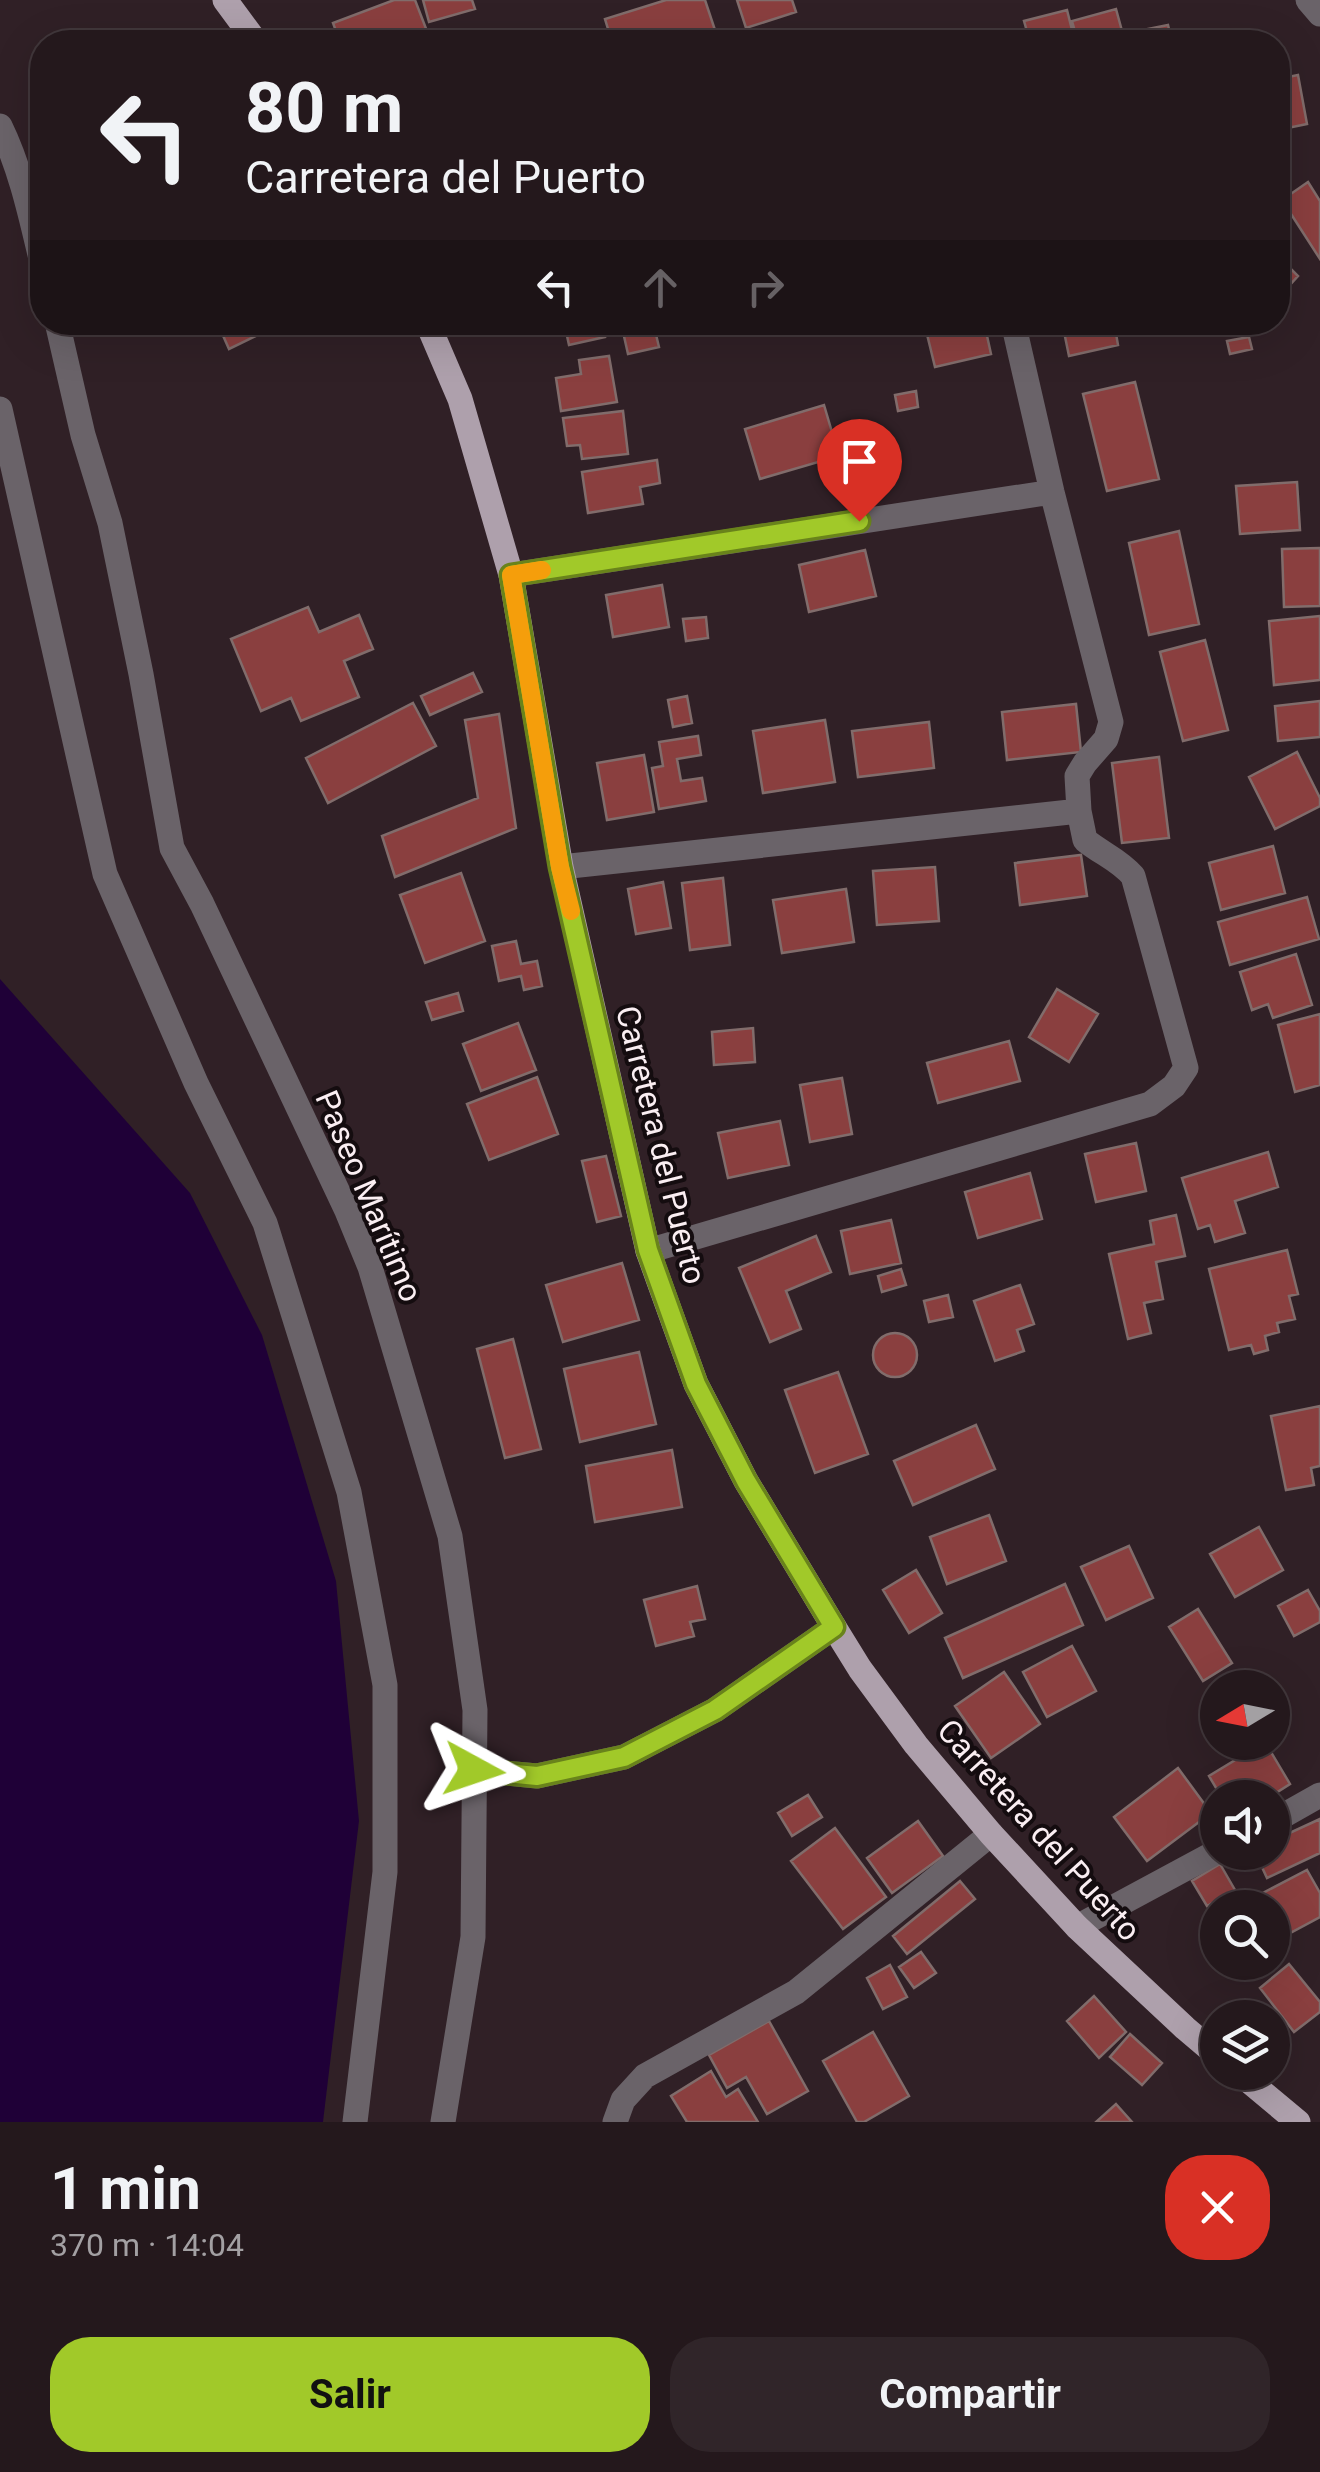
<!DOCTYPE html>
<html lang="es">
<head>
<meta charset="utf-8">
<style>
	body { margin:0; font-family:Roboto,sans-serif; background:#302529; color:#f1f3f6; height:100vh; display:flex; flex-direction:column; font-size:38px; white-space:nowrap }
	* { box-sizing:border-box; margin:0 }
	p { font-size:32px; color:#a3a0a3 }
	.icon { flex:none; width:55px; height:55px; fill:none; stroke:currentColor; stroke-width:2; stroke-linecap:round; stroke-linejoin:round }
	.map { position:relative; height:2122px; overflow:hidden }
	.sheet { display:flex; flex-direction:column; background:#24181c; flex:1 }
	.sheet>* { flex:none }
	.top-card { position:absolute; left:30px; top:30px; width:1260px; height:305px; border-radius:40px; box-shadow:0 10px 40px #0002,0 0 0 2px #41373b; background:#24181c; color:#f1f3f6; overflow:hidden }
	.needle { width:65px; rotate:260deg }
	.buttons { position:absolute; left:1200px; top:1670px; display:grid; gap:20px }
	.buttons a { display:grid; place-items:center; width:90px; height:90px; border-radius:50%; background:#24181c; box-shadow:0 10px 40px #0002,0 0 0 2px #41373b; font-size:50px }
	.pin { position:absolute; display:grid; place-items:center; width:85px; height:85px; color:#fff; margin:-102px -42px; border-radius:50% 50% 50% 0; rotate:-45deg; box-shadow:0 0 10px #0007 }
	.pin .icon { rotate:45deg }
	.me { position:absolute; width:110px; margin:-55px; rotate:95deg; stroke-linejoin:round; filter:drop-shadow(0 0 8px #0008) }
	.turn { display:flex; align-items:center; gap:35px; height:210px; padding:0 50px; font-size:45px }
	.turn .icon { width:130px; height:130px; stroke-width:2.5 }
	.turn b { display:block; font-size:70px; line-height:85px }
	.lanes { display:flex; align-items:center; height:95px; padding:0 50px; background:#0003; justify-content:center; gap:50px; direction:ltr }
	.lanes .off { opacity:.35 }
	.round { display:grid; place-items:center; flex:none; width:105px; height:105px; border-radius:40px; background:#302529 }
	.overview { display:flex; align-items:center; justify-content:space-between; height:170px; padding:0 50px }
	h1 { font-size:60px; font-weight:700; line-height:75px }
	.cta { display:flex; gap:20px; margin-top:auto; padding:20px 50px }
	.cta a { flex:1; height:115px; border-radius:40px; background:#a1c929; color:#111; font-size:40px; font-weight:700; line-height:115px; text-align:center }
	.cta a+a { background:#302529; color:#f1f3f6 }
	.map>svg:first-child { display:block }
	.water { fill:#1f0037 }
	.building { fill:#8a3f3f; stroke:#816c6b; stroke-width:2.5 }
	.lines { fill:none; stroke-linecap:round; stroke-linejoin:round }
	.minor { stroke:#6a6369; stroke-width:25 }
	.major { stroke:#aea0ac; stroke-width:25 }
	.route-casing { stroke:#69831b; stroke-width:25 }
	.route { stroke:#a1c929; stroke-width:18 }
	.slow { stroke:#f59e0b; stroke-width:18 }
	.labels { text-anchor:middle; stroke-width:8; stroke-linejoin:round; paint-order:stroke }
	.street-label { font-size:32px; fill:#faeef2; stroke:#140c0f }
</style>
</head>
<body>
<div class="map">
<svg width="1320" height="2122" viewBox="0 0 1320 2122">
	<rect width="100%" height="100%" fill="#302026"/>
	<!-- water -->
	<path class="water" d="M0,979L190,1193L262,1335L336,1581L359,1821L323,2122H0Z"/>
	<!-- building -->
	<path class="building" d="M394,0H415L430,39L422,42H340L333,23Z
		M423,0H472L475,9L429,22Z
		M666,0H705L719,42H612L605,19Z
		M737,0H792L796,12L746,28Z
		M1116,9L1125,42H1078L1072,21Z
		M1067,10L1074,38L1055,42H1030L1024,21Z
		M1168,25L1172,42H1135L1133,32Z
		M1298,75L1307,124L1278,130V79Z
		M1308,182L1320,201V259L1282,200Z
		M1278,256L1298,276L1278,298Z
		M217,322H285L229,349Z
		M564,322H602L605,337L569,345Z
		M653,322L659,347L628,354L621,323Z
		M984,322L991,354L935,367L925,326L937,322Z
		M1062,322H1114L1118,345L1069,356Z
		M1249,337L1252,349L1230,354L1227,341Z
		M609,356L617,402L561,411L556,378L581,374L579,360Z
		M1135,382L1159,479L1107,491L1083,394Z
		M916,391L918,407L898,411L895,395Z
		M824,405L839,456L760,479L745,429Z
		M623,411L628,454L582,459L580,445L567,446L563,418Z
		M657,460L660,483L640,487L643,504L588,513L582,472Z
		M1297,482L1300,530L1240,534L1236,486Z
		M1179,531L1199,624L1149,635L1129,543Z
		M1320,548V606L1284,607L1282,549Z
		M865,550L876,596L809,612L799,565Z
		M662,585L669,627L613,637L606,595Z
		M308,607L319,632L359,615L373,649L344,661L359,697L301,721L291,698L261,711L231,639Z
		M1320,616V680L1274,685L1269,621Z
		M706,617L708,638L686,641L683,619Z
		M1205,640L1228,730L1183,741L1160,652Z
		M473,673L482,692L430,715L421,696Z
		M687,696L692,723L673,727L668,700Z
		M1320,701V737L1278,741L1275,706Z
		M413,703L436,746L328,803L306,758Z
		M1076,704L1081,752L1007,760L1002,712Z
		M499,714L516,828L395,877L382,836L478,798L465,720Z
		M825,720L835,782L763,793L753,731Z
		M929,722L934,768L858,777L852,731Z
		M698,736L701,755L677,759L681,781L702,778L706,801L659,809L652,768L663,766L659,742Z
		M1297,752L1320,798V806L1275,829L1249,777Z
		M644,755L654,812L607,820L597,763Z
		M1159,757L1169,838L1122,843L1112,763Z
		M1273,846L1285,893L1221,910L1209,863Z
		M1081,855L1087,896L1020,905L1015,863Z
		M935,867L939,921L877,925L873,871Z
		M461,873L485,941L425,963L400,895Z
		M723,878L730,945L690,950L682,883Z
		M663,882L671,928L636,934L628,889Z
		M846,889L854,942L782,953L773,900Z
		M1307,897L1319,939L1230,965L1218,922Z
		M516,941L521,964L537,961L542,986L524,990L521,976L499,981L492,946Z
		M1296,954L1312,1005L1273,1018L1268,1004L1252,1010L1240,972Z
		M1057,989L1098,1014L1069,1062L1029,1037Z
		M458,993L463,1011L432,1020L426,1002Z
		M1320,1014V1085L1295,1092L1278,1025Z
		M518,1023L536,1070L481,1091L463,1044Z
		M753,1028L755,1062L714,1065L712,1032Z
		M1009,1041L1020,1081L938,1103L927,1063Z
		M537,1077L558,1134L489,1160L467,1104Z
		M842,1078L852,1134L810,1142L800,1085Z
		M780,1121L789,1165L728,1178L718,1133Z
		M1136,1143L1146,1191L1096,1202L1085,1154Z
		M1268,1152L1278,1187L1235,1201L1245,1233L1215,1242L1210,1225L1198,1229L1182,1178Z
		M606,1156L621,1216L597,1222L582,1161Z
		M1030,1173L1042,1219L978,1238L965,1192Z
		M1176,1215L1185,1256L1156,1262L1163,1299L1144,1303L1151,1333L1128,1339L1109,1254L1154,1244L1150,1221Z
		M891,1220L901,1263L850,1274L841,1231Z
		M816,1236L831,1272L786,1291L801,1329L770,1342L739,1268Z
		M1287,1250L1298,1294L1289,1296L1295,1319L1277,1323L1279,1332L1265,1336L1268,1350L1254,1354L1251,1345L1229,1350L1209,1269Z
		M622,1263L639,1320L563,1342L546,1285Z
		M901,1269L906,1285L882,1292L878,1276Z
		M1020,1285L1034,1324L1017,1330L1024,1351L995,1361L974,1301Z
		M948,1295L953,1317L929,1322L924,1301Z
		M873 1355a22 22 0 1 1 44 0a22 22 0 1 1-44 0Z
		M513,1339L541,1449L505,1458L477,1349Z
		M639,1352L656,1424L580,1442L564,1369Z
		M838,1372L868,1454L815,1473L785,1390Z
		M1320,1406V1466L1311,1468L1314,1485L1286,1490L1271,1416Z
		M976,1425L995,1469L913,1505L894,1461Z
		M672,1450L682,1507L595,1522L586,1466Z
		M989,1515L1006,1561L947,1584L930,1537Z
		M1259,1527L1283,1570L1235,1597L1210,1554Z
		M1129,1546L1153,1598L1106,1620L1081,1567Z
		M916,1570L942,1613L909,1633L883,1590Z
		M1065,1584L1083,1625L963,1678L945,1638Z
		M697,1586L705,1619L690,1622L694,1636L656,1646L644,1600Z
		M1308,1590L1320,1611V1622L1294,1636L1278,1606Z
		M1198,1609L1232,1663L1203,1681L1169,1627Z
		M1072,1646L1096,1691L1047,1717L1023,1672Z
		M1004,1672L1040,1724L991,1758L955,1706Z
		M1265,1742L1290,1784L1268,1798H1222L1209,1776Z
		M1178,1768L1211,1813L1147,1861L1114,1817Z
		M808,1795L822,1817L792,1836L778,1813Z
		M1320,1819V1853L1267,1878L1255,1852H1272V1841Z
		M918,1821L943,1856L892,1893L867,1858Z
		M835,1828L886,1897L843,1929L791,1861Z
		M1220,1864L1235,1890L1207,1906L1192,1881Z
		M1307,1870L1320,1893V1917L1279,1939L1272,1926V1908H1262L1257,1896Z
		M960,1881L975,1899L907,1954L893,1936Z
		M921,1952L936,1973L914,1988L899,1967Z
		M1289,1964L1320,2002V2012L1294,2032L1260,1988Z
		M890,1965L907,1997L883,2009L867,1978Z
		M1094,1996L1126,2032L1099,2058L1067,2021Z
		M769,2021L808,2091L767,2114L746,2077L727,2088L709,2055Z
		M873,2032L909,2096L864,2122H857L823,2061Z
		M1130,2034L1162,2063L1142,2085L1110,2057Z
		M711,2071L726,2097L738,2089L758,2122H687L671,2096Z
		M1116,2104L1132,2122H1096Z"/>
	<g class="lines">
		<!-- minor -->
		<path class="minor" d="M1308,0L1320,14
			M0,126C21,169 31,217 42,263
			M57,322L83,435L110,523L141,674L172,848L202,904L347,1211L370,1267L450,1536L475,1710L473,1937L443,2122
			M0,409L105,874L196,1083L265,1223L349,1492L385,1685V1872L355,2122
			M511,575L1052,492
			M561,867L1079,811
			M648,1251L1150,1104L1174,1086L1186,1068L1133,876C1118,859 1102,854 1085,840L1079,811L1077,776L1085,763L1106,739L1111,722L1052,492L1013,322
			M474,1770L537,1776L624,1757L715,1710L834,1627
			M1272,1822L1320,1795
			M1077,1927L1218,1851
			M615,2122L623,2100L645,2076L796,1992L991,1834"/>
		<!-- major -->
		<path class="major" d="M225,0L256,42
			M427,322L460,399L511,575L561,867L648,1251L696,1384L746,1481L834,1627L860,1669L916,1745L991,1834L1077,1927L1185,2028L1218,2056
			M1238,2072L1298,2122"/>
	</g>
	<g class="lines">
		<!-- route casing -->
		<g class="route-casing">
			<path id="route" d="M474,1770L537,1776L624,1757L715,1710L834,1627L746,1481L696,1384L648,1250L560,867L511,575L859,521"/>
		</g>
		<!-- route -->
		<use href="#route" class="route"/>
		<!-- slow -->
		<path class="slow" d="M542,570L511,575L560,867L571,911"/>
	</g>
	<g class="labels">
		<!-- street labels -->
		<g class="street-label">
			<text transform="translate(661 1145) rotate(76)" y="11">Carretera del Puerto</text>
			<text transform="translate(369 1196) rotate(67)" y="11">Paseo Marítimo</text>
			<text transform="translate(1039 1830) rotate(48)" y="11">Carretera del Puerto</text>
		</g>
	</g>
</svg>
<div class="buttons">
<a><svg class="needle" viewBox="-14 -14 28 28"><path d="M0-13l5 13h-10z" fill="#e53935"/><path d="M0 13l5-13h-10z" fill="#a3a0a3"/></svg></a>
<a><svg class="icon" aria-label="sound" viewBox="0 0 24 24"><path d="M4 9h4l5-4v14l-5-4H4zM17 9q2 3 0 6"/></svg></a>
<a><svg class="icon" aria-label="search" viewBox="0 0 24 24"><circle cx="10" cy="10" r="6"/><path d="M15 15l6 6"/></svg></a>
<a><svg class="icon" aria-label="layers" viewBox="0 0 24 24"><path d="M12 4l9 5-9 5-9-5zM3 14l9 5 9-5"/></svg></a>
</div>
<div class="pin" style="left:859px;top:521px;background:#d93025"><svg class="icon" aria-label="arrive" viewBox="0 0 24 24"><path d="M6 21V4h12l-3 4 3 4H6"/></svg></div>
<svg class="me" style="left:474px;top:1770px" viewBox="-20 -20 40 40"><path d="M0-17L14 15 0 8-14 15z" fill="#a1c929" stroke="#fff" stroke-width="4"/></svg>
<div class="top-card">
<div class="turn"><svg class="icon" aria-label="left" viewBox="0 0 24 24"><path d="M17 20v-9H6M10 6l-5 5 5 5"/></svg><div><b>80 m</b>Carretera del Puerto</div></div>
<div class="lanes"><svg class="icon" aria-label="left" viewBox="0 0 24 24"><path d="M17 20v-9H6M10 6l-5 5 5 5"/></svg><svg class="icon off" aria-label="ahead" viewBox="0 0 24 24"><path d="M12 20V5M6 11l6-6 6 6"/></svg><svg class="icon off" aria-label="right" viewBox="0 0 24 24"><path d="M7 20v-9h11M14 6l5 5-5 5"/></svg></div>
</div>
</div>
<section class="sheet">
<div class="overview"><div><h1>1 min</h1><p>370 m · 14:04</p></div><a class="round" style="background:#d93025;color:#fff"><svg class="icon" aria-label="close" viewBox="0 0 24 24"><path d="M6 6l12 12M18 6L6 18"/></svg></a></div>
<div class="cta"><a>Salir</a><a>Compartir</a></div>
</section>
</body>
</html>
